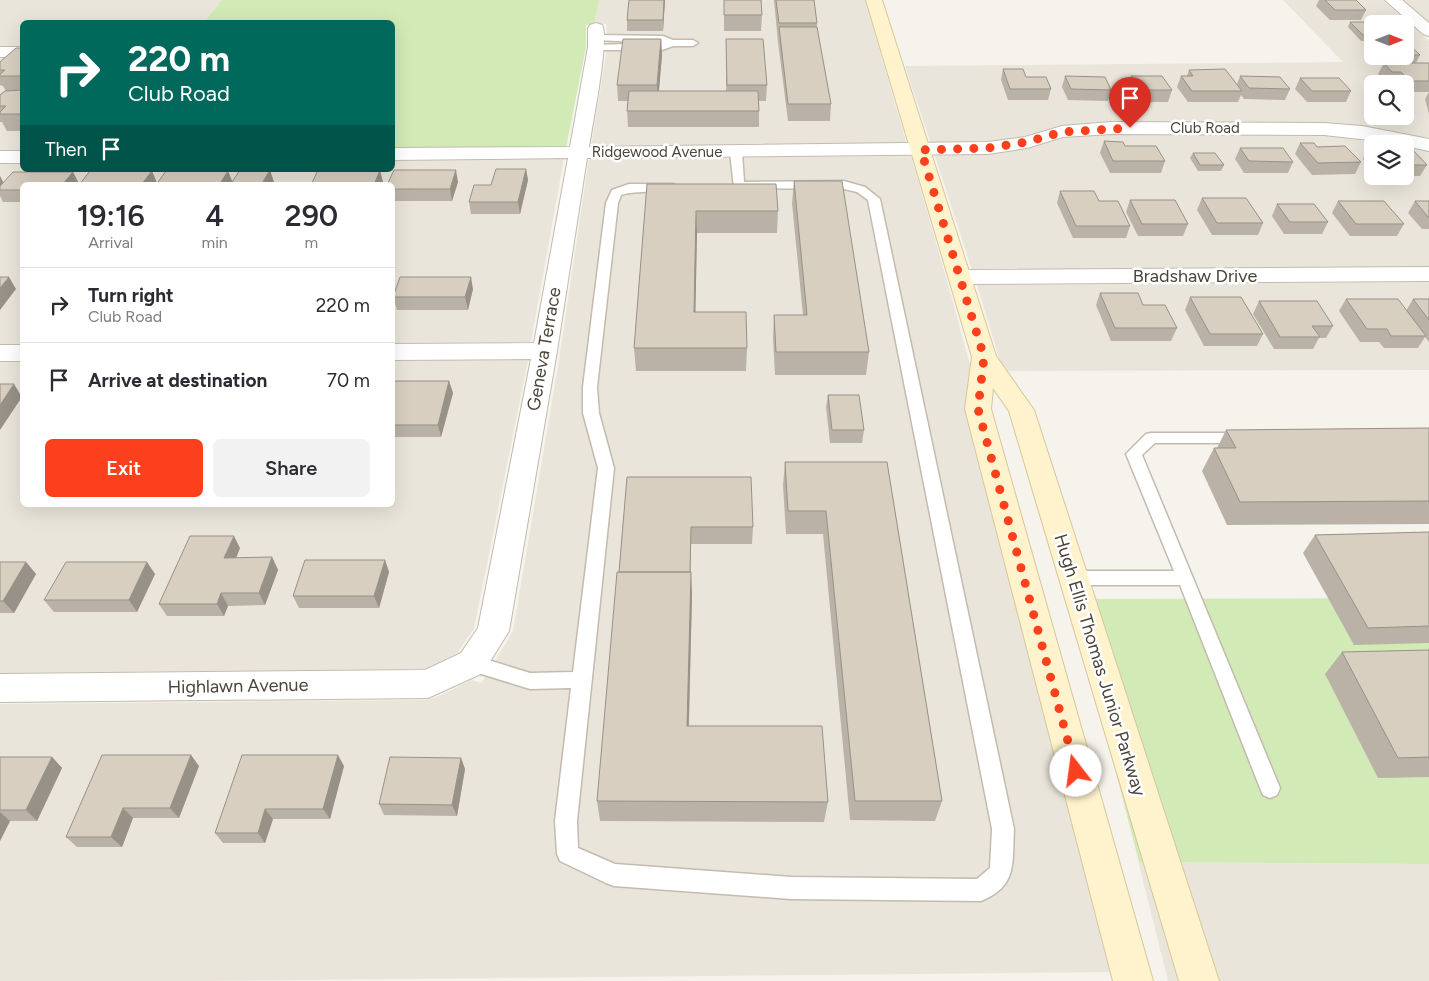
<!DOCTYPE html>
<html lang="en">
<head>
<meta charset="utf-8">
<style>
	body { margin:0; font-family:Figtree,sans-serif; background:#f2f2f3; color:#2b2b33; height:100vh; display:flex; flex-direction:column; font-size:19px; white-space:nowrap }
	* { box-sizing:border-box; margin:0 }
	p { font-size:16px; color:#7c7c81 }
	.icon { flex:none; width:28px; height:28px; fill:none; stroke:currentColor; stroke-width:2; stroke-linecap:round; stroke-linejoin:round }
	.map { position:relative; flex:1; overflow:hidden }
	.side { position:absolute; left:20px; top:182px; width:375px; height:325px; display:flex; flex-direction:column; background:#fff; border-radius:8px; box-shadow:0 5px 20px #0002 }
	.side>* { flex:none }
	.top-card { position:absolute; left:20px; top:20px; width:375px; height:152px; border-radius:8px; box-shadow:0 5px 20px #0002; background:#00695c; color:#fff; overflow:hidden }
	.needle { width:32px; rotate:90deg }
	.tools { position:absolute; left:1364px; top:15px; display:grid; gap:10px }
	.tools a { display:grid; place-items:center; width:50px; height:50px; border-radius:8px; background:#fff; box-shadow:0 5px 20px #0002; font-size:25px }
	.pin { position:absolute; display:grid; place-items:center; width:42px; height:42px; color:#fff; margin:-51px -21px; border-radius:50% 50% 50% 0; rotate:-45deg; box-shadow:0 0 5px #0007 }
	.pin .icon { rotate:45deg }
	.me { position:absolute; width:55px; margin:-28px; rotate:345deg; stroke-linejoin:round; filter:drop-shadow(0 0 4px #0008) }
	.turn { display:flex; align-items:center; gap:18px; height:105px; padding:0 25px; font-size:22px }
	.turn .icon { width:65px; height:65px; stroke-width:2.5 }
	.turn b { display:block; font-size:35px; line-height:42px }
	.then { display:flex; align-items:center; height:48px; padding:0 25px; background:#0003; gap:10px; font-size:19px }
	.eta { display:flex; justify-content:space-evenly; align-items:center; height:85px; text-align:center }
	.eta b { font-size:30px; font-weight:600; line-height:35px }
	.primary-button { display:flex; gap:10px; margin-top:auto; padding:10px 25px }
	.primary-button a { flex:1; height:58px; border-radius:8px; background:#fc3f1d; color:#fff; font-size:20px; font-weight:600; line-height:58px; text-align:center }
	.primary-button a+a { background:#f2f2f3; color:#2b2b33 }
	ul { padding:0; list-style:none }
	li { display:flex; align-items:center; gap:15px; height:75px; padding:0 25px; border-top:1px solid #e1e1e2 }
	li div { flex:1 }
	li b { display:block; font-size:19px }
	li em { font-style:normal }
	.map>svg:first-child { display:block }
	.residential { fill:#eae5da; fill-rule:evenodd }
	.green { fill:#d2eab5 }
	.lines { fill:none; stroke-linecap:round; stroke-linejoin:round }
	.lane-casing { stroke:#c2bbae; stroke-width:3 }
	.street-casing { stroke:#c2bbae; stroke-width:2 }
	.secondary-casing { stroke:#d6c79b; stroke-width:2 }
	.lane { fill:#fff; fill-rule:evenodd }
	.street { fill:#fff; fill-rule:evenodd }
	.secondary { fill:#fff3cd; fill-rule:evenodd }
	.wall { fill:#bab2a6 }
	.shaded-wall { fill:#979187 }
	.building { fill:#d8cfc1; stroke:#979187 }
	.route { stroke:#fc3f1d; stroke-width:9; stroke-dasharray:0 16.2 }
	.labels { text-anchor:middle; stroke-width:5; stroke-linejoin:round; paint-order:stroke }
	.far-street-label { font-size:15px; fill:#4b4439; stroke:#fff }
	.street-label { font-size:18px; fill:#4b4439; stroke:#fff }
</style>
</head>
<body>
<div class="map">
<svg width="1429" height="981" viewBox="0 0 1429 981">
	<rect width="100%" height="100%" fill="#f6f3ec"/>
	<!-- residential -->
	<path class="residential" d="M0,0H222L204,22H22V48H0Z
		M599,0H865L907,145L591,147L608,42L606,24L594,25Z
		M1283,0H1383L1429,41V140L1108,123L1057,127L1021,137L984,142L931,144L905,66L1343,62ZM1372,24H1405V56H1372ZM1372,84H1405V116H1372Z
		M1402,0H1429V22H1428Z
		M2,56H22V151H0V58Z
		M1115,133L1327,134L1362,137L1398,144H1372V176H1405V145L1429,150V267L972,270L935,156L994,153L1035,146L1068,137Z
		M911,156L946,277L1029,580L1115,972L202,981H0V704L424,700L437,697L472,680L481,683L488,673L500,667L495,661L513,631L559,360L589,158Z
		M564,158L531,342L393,343L392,185H22V345H0V162H22V170H392L393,160Z
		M1429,282V370L1003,371L977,285Z
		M393,360H528L474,629L457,653L425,669L0,673V362H22V505H392Z
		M1136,853L1139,862L1429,864V981H1168Z"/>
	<!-- green -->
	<path class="green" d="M222,0H599L594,25H586V47L566,148L393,149L392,22H204Z
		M1429,598V864L1139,862L1071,599Z"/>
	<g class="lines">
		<!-- lane casing -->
		<g class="lane-casing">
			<path id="lane" d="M597,35L663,36L673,40H693L698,43L693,46H673L662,50H596L593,49V45L664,43L594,40L592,38Z
				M736,149L742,152L744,182L844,181L865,187L880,199L1014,829C1012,863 1018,886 981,901L791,899L614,886L606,883L560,861L557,854L555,821L571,688L530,689L465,669L463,663L465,657L472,655L530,673L573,672L598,468L583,413V387L606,203L612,190L629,184H674L676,186C668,194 635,190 621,195L618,203L597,387L599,413L614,468L577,821L578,848L615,864L791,877L977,879L990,868L992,829L868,200L857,192L844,189L734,188L730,152Z
				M1151,433H1243L1248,434L1251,438L1248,442L1243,443H1155L1142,455L1280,788L1277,795L1270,798L1263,795L1260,788L1180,585H1073L1067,583L1064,578L1067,573L1073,571H1174L1126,454L1146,434Z"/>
		</g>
		<!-- street casing -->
		<g class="street-casing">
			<path id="street" d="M1385,0H1402L1429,23V36L1423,34Z
				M596,23L602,25C610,37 592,127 589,147L988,142L1025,137L1062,126L1111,122L1324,123L1362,126L1429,139V151L1405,146V144L1324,135L1111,134L1063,137L1027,148L988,154L587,158L557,351L509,631L483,673L428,698L0,702V674L425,670L461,653L478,628L531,359L392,360V344L534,343L568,158L392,160V148L570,147L588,47V28L590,25Z
				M0,47H22V57H0Z
				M0,151H22V163H0Z
				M1429,267V281L960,284L952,282L949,277L952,272L960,270Z
				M0,345H22V361H0Z"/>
		</g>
		<!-- secondary casing -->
		<g class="secondary-casing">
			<path id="secondary" d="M866,0H882L996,356L1034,410L1219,981H1179L1009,411L993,388L991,409L1153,981H1113L965,409L972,357Z"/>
		</g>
		<!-- lane -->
		<use href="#lane" class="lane"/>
		<!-- street -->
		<use href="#street" class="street"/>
		<!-- secondary -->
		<use href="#secondary" class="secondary"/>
	</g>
	<!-- wall -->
	<path class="wall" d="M629,0H665L663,31H627V20Z
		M724,0L762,15L761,31H724Z
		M774,0H814L817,23V28L831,104L830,121H788L778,42Z
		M1319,0H1356L1366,10L1361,20H1330L1316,6Z
		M1350,22L1372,24V54L1367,48L1370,41H1361L1348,27Z
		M661,39L662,55L659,91H726V39L767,85L766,101H759V127H628L627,111L628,101H618L617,85Z
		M1405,41L1420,55L1416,63H1429V114L1425,99L1429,92H1405V84L1387,83L1378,74L1383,65L1375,56H1405Z
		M22,48V131H7L2,122H0V95L6,91L3,86L0,85V62Z
		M1003,69L1026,77L1051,89L1048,100H1008L1001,80Z
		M1189,70L1237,84L1240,76L1290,89L1285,100L1244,99L1241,95L1238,102H1188L1177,87L1181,76H1187Z
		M1065,76L1111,90L1108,101L1068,100L1062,87Z
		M1131,76L1172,90L1168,102H1136L1128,87Z
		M1300,78L1351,91L1346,102H1307L1295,89Z
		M1104,141L1125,146L1165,161L1161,173H1110L1100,153Z
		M1300,143L1317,147L1361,162L1355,174L1312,175L1295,154Z
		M1240,148L1293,162L1288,173H1244L1235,159Z
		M1369,148H1372V170L1363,159Z
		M1405,148L1427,165L1420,176H1377H1405Z
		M1193,153L1224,165L1221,171H1198L1190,158Z
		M526,169L528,180L520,214H471L469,202L491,185Z
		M73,172L79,184L22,185V202H3L0,196V176L3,182Z
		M794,181L869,352L866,375H775L773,338L774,315H803L792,203Z
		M458,182L452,201H392V185Z
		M647,184L778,211L777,233H697L695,312L747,348L746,371H636L634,348Z
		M1060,191L1099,201L1130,226L1126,238H1073L1057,203Z
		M1202,198L1263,223L1258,235H1212L1197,210Z
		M1130,200L1188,224L1183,236H1138L1126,212Z
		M1338,201L1404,224L1397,236H1350L1332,213Z
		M1415,201H1429V229H1422L1408,213Z
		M1277,204L1328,222L1322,234H1284L1272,216Z
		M473,289L468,310H397L393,297Z
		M1100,293L1143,305L1177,328L1171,341H1111L1096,305Z
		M1190,297L1263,334L1257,346H1204L1185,310Z
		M1346,299L1406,311L1413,299H1429V342L1425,337L1418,348H1384L1379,342H1360L1339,311Z
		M1259,301L1333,326L1326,338H1319L1313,349H1274L1253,314Z
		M392,381H449L453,393L441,437H392Z
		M828,395L864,430L862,443H830L826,407Z
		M1429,428V524L1227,525L1202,471L1214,448H1217L1226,430Z
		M785,462H887L942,801L935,821L850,820L823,534H786L783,485Z
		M627,477L753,527L752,544H691L690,572L692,595L689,726L828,802L824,822L600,821L597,801L619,572Z
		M1429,532V643L1354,645L1303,553L1315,535Z
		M240,548L236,558L272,557L278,570L265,605L228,606L224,616H167L159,604Z
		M385,560L389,572L379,608H299L293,596Z
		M0,562H26L36,574L14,613H0Z
		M155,574L137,612H54L44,600Z
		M1429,650V777L1378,778L1325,674L1342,652Z
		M0,757H52L62,768L37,821H10L0,841Z
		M461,758L465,769L457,816L384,815L379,804Z
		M199,766L179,818H133L122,847H77L66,837Z
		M344,766L330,819H273L265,843H223L215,833Z"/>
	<!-- shaded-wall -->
	<path class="shaded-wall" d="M664,0H665L663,31V20Z
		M661,39L662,55L658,101L657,85Z
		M526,169L528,180L520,214L518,202Z
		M270,170L274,182L272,185H261Z
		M380,170L383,182L382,185H374Z
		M456,170L458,182L452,201L450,189Z
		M152,171L157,183L155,185H141Z
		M228,171L233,183L231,185H219Z
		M73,172L79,184L78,185H62Z
		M0,176L4,184L0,188Z
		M696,211L697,233L695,335L694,312Z
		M9,277L16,289L0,310V288Z
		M471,277L473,289L468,310L465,297Z
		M449,381L453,393L441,437L438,425Z
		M14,384L22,397L0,430V405Z
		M691,527V544L690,591V574Z
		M234,536L240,548L231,570L224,558Z
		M272,557L278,570L265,605L259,593Z
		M385,560L389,572L379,608L374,596Z
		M26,562L36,574L14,613L3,601Z
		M147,562L155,574L137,612L129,600Z
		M691,572L692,595L688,747L687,726Z
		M221,593L228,606L224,616L217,604Z
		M191,755L199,766L179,818L170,808Z
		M338,755L344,766L330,819L323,809Z
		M52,757L62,768L37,821L26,810Z
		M461,758L465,769L457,816L452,805Z
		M123,808L133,818L122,847L111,837Z
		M265,809L273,819L265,843L258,833Z
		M0,812L10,821L0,841Z"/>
	<!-- building -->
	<path class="building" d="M629,0H664L663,20H627Z
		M724,0H761L762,15H724Z
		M776,0H814L817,23H779Z
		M1325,0H1356L1366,10H1335Z
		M1350,22H1375L1377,24H1372V36L1363,35Z
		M779,27H817L831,104H788Z
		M623,39H661L657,85H617Z
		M726,39H763L767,85H727Z
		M1405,41L1420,55H1405Z
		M16,48H22V76H0V74L5,70H0V62Z
		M1384,63H1429V81H1410L1401,72H1392Z
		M1003,69H1023L1026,77H1046L1051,89H1010Z
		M1225,69L1242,91H1192L1181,76H1193L1189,70Z
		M1065,76L1105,77L1111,90L1071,89Z
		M1131,76H1162L1172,90H1140Z
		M1240,76L1280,77L1290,89L1249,88Z
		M1300,78H1339L1351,91H1312Z
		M22,90V114H0V112L6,106H0V95L5,91Z
		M629,91H758L759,111H627Z
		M1104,141L1123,142L1125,146H1156L1165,161H1113Z
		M1300,143H1314L1317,147L1345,146L1361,162L1318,163Z
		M1240,148H1283L1293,162L1249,161Z
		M1405,148H1411L1427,165H1405Z
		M1193,153H1215L1224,165H1200Z
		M496,169H526L518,202H469L474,185H491Z
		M240,170H270L261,185H230Z
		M318,170H380L374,185H311Z
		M394,170H456L450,189H392V185H387Z
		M90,171H152L141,185H79Z
		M166,171H228L219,185H156Z
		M13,172H73L62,185H22V190H0V186Z
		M794,181H842L869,352H776L774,315H807Z
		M647,184H776L778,211H696L694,312H746L747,348H634Z
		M1060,191H1094L1099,201H1118L1130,226H1076Z
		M1202,198H1246L1263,223H1217Z
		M1130,200H1175L1188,224H1142Z
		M1338,201H1384L1404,224H1356Z
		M1415,201H1429V217H1428Z
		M1277,204H1314L1328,222H1290Z
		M0,277H9L0,288Z
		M400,277H471L465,297H393Z
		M1100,293H1138L1143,305H1165L1177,328H1115Z
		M1190,297H1241L1263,334H1210Z
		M1346,299H1398L1426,336H1391L1387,329H1367Z
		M1413,299H1429V320Z
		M1259,301H1317L1333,326H1312L1320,337H1280Z
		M392,381H449L438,425H392Z
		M0,384H14L0,405Z
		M828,395H859L864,430H832Z
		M1429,428V501L1240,502L1214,448H1236L1226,430Z
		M785,462H887L942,801H855L826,511H788Z
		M627,477H751L753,527H691L690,572H619Z
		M1429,532V626L1368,628L1315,535Z
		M190,536H234L224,558L272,557L259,593H221L217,604H159Z
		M305,560H385L374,596H293Z
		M0,562H26L3,601H0Z
		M66,562H147L129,600H44Z
		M617,572H691L687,726H822L828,802L597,801Z
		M1429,650V757L1398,758L1342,652Z
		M102,755H191L170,808H123L111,837H66Z
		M242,755H338L323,809H265L258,833H215Z
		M0,757H52L26,810H0Z
		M390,757L461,758L452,805L379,804Z"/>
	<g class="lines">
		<!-- route -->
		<path class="route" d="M1076,771L978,409L984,357L921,150L988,148L1027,142L1062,132L1130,128"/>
	</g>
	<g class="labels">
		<!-- far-street labels -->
		<g class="far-street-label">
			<text x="1205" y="133">Club Road</text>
			<text x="657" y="157">Ridgewood Avenue</text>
		</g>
		<!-- street labels -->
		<g class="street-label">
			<text x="1195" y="282">Bradshaw Drive</text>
			<text transform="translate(544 349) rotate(-80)" y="6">Geneva Terrace</text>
			<text transform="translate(1100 665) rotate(73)" y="6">Hugh Ellis Thomas Junior Parkway</text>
			<text transform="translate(238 686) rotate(-1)" y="6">Highlawn Avenue</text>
		</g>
	</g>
</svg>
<div class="tools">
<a><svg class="needle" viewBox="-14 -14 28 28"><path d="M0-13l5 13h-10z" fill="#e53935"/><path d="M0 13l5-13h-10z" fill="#7c7c81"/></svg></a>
<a><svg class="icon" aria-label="search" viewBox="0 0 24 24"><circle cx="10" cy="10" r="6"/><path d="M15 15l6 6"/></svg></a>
<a><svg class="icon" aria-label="layers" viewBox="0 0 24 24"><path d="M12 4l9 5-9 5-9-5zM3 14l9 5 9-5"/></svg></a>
</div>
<div class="pin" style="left:1130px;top:128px;background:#d93025"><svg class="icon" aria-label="arrive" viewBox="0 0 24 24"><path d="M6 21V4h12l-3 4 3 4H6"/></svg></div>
<svg class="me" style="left:1076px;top:771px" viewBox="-20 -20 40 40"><circle r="19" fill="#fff"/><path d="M0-13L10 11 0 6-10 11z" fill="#fc3f1d"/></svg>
<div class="top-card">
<div class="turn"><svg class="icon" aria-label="right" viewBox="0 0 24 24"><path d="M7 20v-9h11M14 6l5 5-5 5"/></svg><div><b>220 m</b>Club Road</div></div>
<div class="then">Then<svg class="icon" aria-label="arrive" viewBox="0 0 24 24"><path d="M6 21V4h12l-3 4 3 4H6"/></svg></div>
</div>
<section class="side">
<div class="eta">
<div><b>19:16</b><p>Arrival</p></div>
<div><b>4</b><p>min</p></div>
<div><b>290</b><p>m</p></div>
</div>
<ul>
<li><svg class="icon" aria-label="right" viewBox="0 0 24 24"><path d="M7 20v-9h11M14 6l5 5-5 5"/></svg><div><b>Turn right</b><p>Club Road</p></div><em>220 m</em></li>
<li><svg class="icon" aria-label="arrive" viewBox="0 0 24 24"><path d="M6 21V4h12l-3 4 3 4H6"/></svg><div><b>Arrive at destination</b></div><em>70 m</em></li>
</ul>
<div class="primary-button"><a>Exit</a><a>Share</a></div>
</section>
</div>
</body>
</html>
